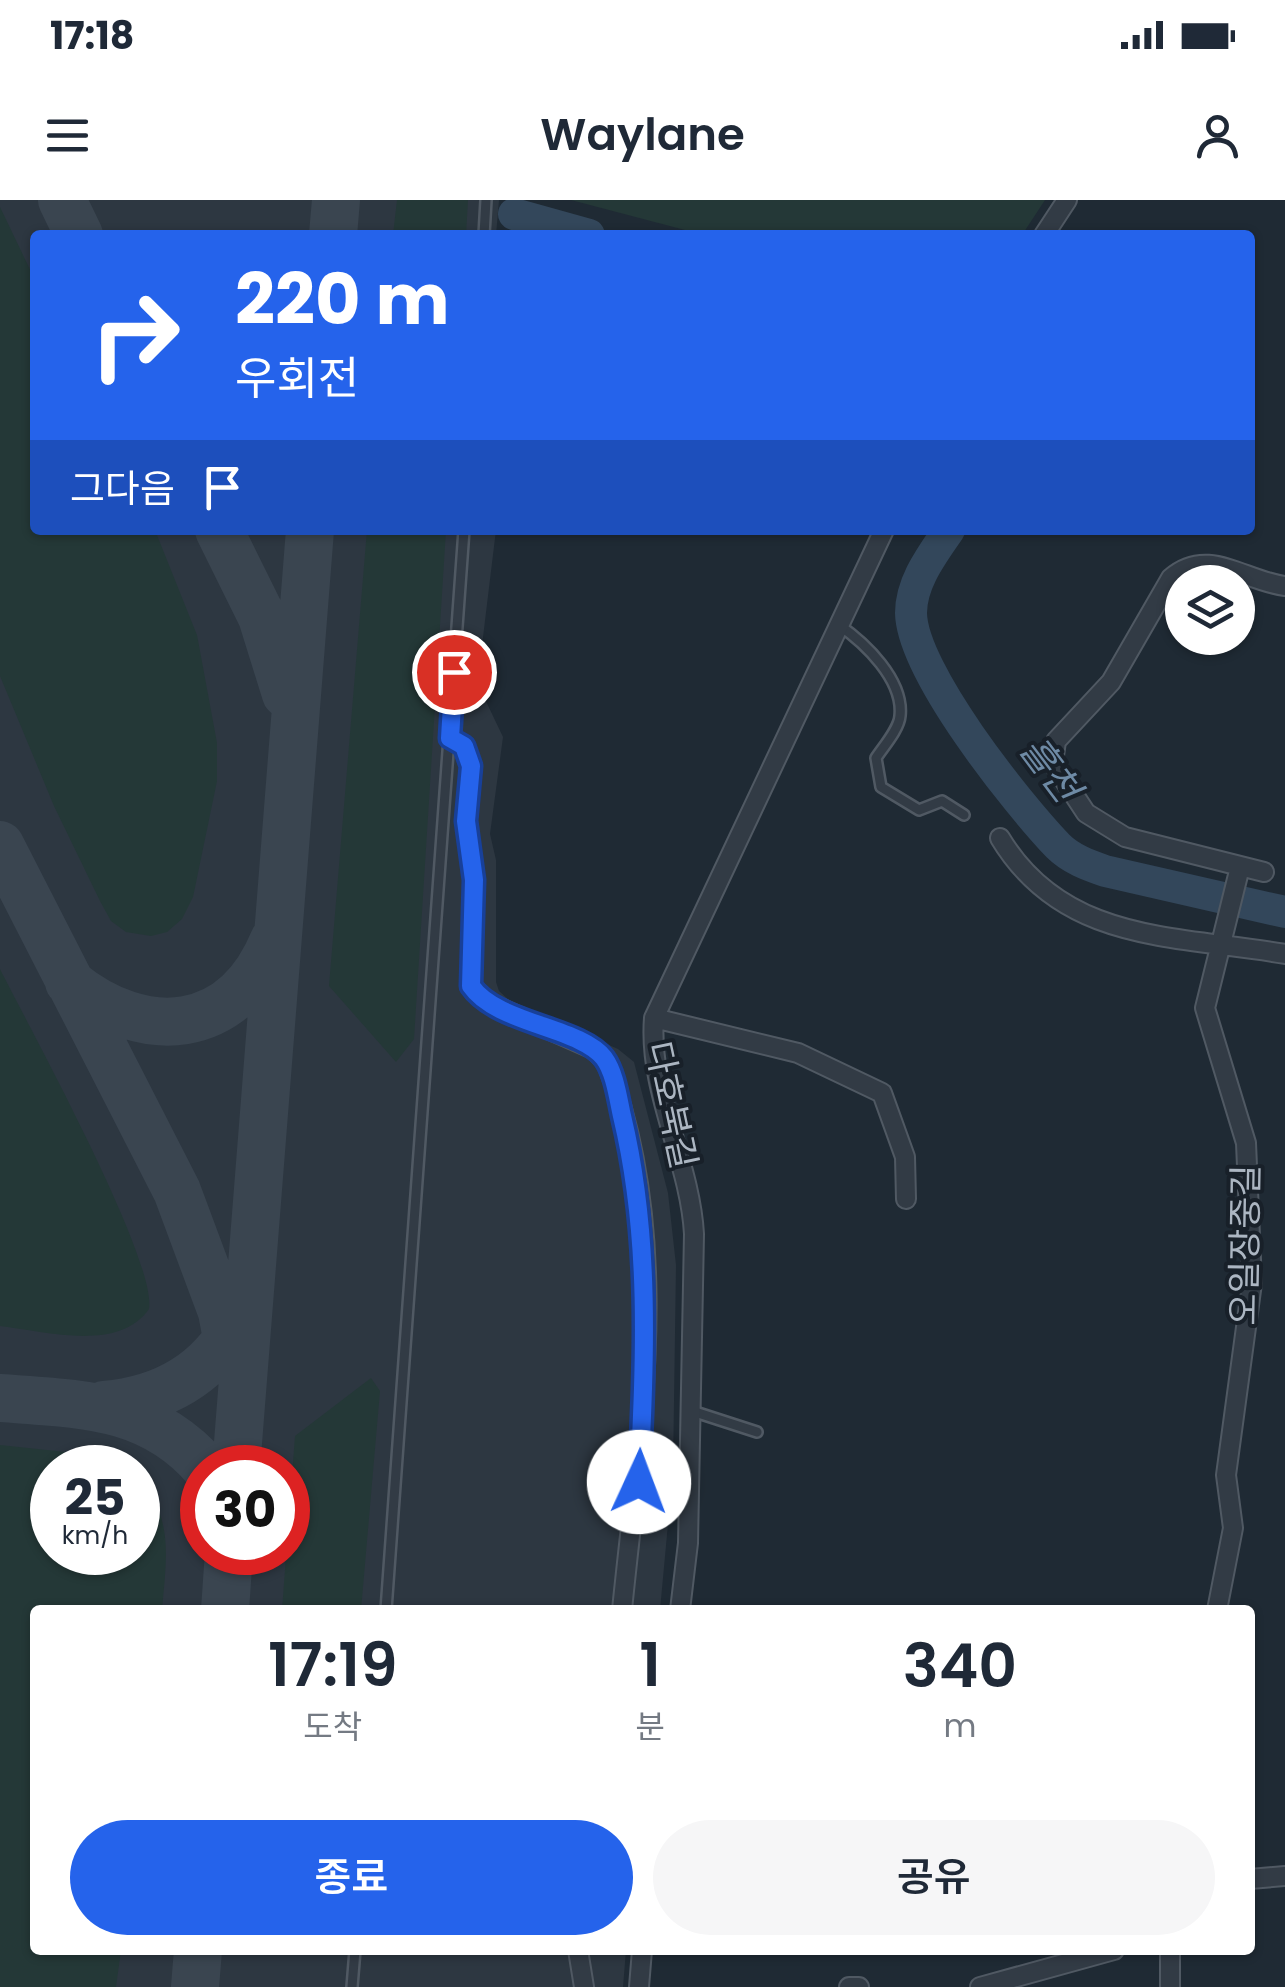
<!DOCTYPE html>
<html lang="ko">
<head>
<meta charset="utf-8">
<style>
	body { margin:0; font-family:Poppins,"Noto Sans KR",sans-serif; background:#f6f6f7; color:#1f2937; height:100vh; display:flex; flex-direction:column; font-size:38px; white-space:nowrap }
	* { box-sizing:border-box; margin:0 }
	p { font-size:32px; color:#747a83 }
	.icon { flex:none; width:55px; height:55px; fill:none; stroke:currentColor; stroke-width:2; stroke-linecap:round; stroke-linejoin:round }
	.map { position:relative; flex:1; overflow:hidden }
	.sheet { position:absolute; left:30px; top:1405px; width:1225px; height:350px; display:flex; flex-direction:column; background:#fff; border-radius:10px; box-shadow:0 2px 8px #0004 }
	.sheet>* { flex:none }
	.guide { position:absolute; left:30px; top:30px; width:1225px; height:305px; border-radius:10px; box-shadow:0 2px 8px #0004; background:#2563eb; color:#fff; overflow:hidden }
	.fabs { position:absolute; left:1165px; top:365px; display:grid; gap:20px }
	.fabs a { display:grid; place-items:center; width:90px; height:90px; border-radius:50%; background:#fff; box-shadow:0 2px 8px #0004; font-size:50px }
	.speed { position:absolute; left:30px; top:1245px; display:flex; gap:20px; font-size:50px; font-weight:700; text-align:center }
	.speed>* { display:grid; place-content:center; width:130px; height:130px; border-radius:50%; background:#fff; box-shadow:0 2px 8px #0004; line-height:1 }
	.speed small { font-size:25px; font-weight:400 }
	.speed .limit { border:15px solid #d22; background:#fff; color:#111 }
	.pin { position:absolute; display:grid; place-items:center; width:85px; height:85px; color:#fff; margin:-42px; border:5px solid #fff; border-radius:50%; box-shadow:0 2px 10px #0007 }
	.me { position:absolute; width:110px; margin:-55px; rotate:2deg; stroke-linejoin:round; filter:drop-shadow(0 0 8px #0008) }
	.turn { display:flex; align-items:center; gap:35px; height:210px; padding:0 40px; font-size:45px }
	.turn .icon { width:130px; height:130px; stroke-width:2.5 }
	.turn b { display:block; font-size:70px; line-height:85px }
	.then { display:flex; align-items:center; height:95px; padding:0 40px; background:#0003; gap:20px; font-size:38px }
	.eta { display:flex; justify-content:space-evenly; align-items:center; height:170px; text-align:center }
	.eta b { font-size:60px; font-weight:600; line-height:70px }
	.button { display:flex; gap:20px; margin-top:auto; padding:20px 40px }
	.button a { flex:1; height:115px; border-radius:60px; background:#2563eb; color:#fff; font-size:40px; font-weight:600; line-height:115px; text-align:center }
	.button a+a { background:#f6f6f7; color:#1f2937 }
	.status { display:flex; justify-content:space-between; align-items:center; height:70px; padding:0 50px; background:#fff; direction:ltr }
	.status svg { height:28px; fill:currentColor }
	header { display:flex; justify-content:space-between; align-items:center; height:130px; padding:0 40px; background:#fff; font-size:45px; font-weight:600 }
	.map>svg:first-child { display:block }
	.airport { fill:#2d3741; fill-rule:evenodd }
	.green { fill:#243837 }
	.lines { fill:none; stroke-linecap:round; stroke-linejoin:round }
	.river { stroke:#33475b; stroke-width:32 }
	.taxiway { stroke:#3a4550; stroke-width:48 }
	.service-casing { stroke:#505963; stroke-width:14 }
	.minor-casing { stroke:#505963; stroke-width:22 }
	.service { stroke:#323b45; stroke-width:9 }
	.minor { stroke:#323b45; stroke-width:18 }
	.route-casing { stroke:#184099; stroke-width:25 }
	.route { stroke:#2563eb; stroke-width:18 }
	.labels { text-anchor:middle; stroke-width:8; stroke-linejoin:round; paint-order:stroke }
	.street-label { font-size:35px; fill:#acb6c2; stroke:#182029 }
	.water-label { font-size:38px; font-style:italic; fill:#6e8aa5; stroke:#182029 }
</style>
</head>
<body>
<div class="status"><b>17:18</b><svg viewBox="0 0 49 12"><path d="M0 12V9h3v3zM5 12V6h3v6zM10 12V3h3v9zM15 12V0h3v12zM26 1h20v11H26zM47 4h2v5h-2z"/></svg></div>
<header><svg class="icon" aria-label="menu" viewBox="0 0 24 24"><path d="M4 6h16M4 12h16M4 18h16"/></svg>Waylane<svg class="icon" aria-label="person" viewBox="0 0 24 24"><circle cx="12" cy="8" r="4"/><path d="M4 21q1-7 8-7t8 7"/></svg></header>
<div class="map">
<svg width="1285" height="1787" viewBox="0 0 1285 1787">
	<rect width="100%" height="100%" fill="#1f2a34"/>
	<!-- airport -->
	<path class="airport" d="M0,0H499L496,35H35V330H496L479,470L482,493L503,537L490,634L496,660V782L499,791L511,802L618,849L634,862L668,993L676,1065L673,1270L660,1410H35V1750H626L623,1787H0ZM52,1268H138V1352H52ZM202,1268H288V1352H202Z"/>
	<!-- green -->
	<path class="green" d="M397,0H468L466,35H393Z
		M571,0H1045L1022,35H704Z
		M0,7L35,80V330H155L197,435L217,543V581L193,697L182,719L167,732L151,736L126,732L111,721L100,701L54,606L0,476Z
		M367,330H446L414,839L396,862L329,786Z
		M0,769C29,827 157,1059 149,1109C118,1153 45,1131 0,1126Z
		M371,1178L380,1191L361,1410H282L295,1236Z
		M0,1245L103,1256L123,1267L52,1268V1352H138V1279C175,1317 166,1361 162,1410H35V1750H121L116,1787H0Z"/>
	<g class="lines">
		<!-- river -->
		<path class="river" d="M514,14L589,35
			M949,330C932,355 911,382 911,413C912,472 1017,603 1058,646C1071,659 1088,665 1105,671L1285,712"/>
		<!-- taxiway -->
		<path class="taxiway" d="M62,0L79,35
			M333,35L336,0
			M219,330L262,417L286,494
			M0,645L177,991L222,1112L231,1160
			M69,782C144,843 234,837 274,740
			M0,1198C80,1204 150,1203 206,1268
			M104,1205C165,1200 210,1173 239,1120
			M236,1268L310,330
			M225,1410L229,1352
			M195,1787L198,1750"/>
		<!-- service casing -->
		<g class="service-casing">
			<path id="service" d="M484,35L486,0
				M839,425C865,443 904,480 900,516C899,529 884,546 876,558L881,587L919,610L942,601L964,615
				M692,1211L757,1232
				M386,1410L464,330
				M352,1787L355,1750"/>
		</g>
		<!-- minor casing -->
		<g class="minor-casing">
			<path id="minor" d="M1044,35L1067,0
				M450,538L464,546L471,566L466,621L474,680L471,786L489,803L593,849L606,861C674,1034 640,1231 622,1410
				M1000,638C1064,744 1177,735 1285,754
				M1264,672L1125,637L1086,613L1053,563L1056,541L1111,482L1171,378C1208,346 1244,381 1285,386
				M654,818L798,853L882,893L905,957L906,999
				M680,1410L688,1343L694,1034C690,961 648,891 654,818L884,330
				M1217,1410L1233,1328L1226,1275L1252,1083L1246,943L1205,808L1240,667
				M1250,1679L1285,1676
				M578,1750L584,1787
				M1170,1750V1787
				M639,1787L642,1750
				M849,1787H859
				M980,1787L1114,1750"/>
		</g>
		<!-- service -->
		<use href="#service" class="service"/>
		<!-- minor -->
		<use href="#minor" class="minor"/>
	</g>
	<g class="lines">
		<!-- route casing -->
		<g class="route-casing">
			<path id="route" d="M454,472L450,538L464,546L471,566L466,621L474,680L471,786C497,824 580,827 604,858C615,873 618,898 622,916C651,1037 645,1158 639,1282"/>
		</g>
		<!-- route -->
		<use href="#route" class="route"/>
	</g>
	<g class="labels">
		<!-- street labels -->
		<g class="street-label">
			<text transform="translate(671 905) rotate(78)" y="12">다호북길</text>
			<text transform="translate(1245 1045) rotate(-89)" y="12">오일장중길</text>
		</g>
		<!-- water labels -->
		<g class="water-label">
			<text transform="translate(1050 569) rotate(53)" y="13">흘천</text>
		</g>
	</g>
</svg>
<div class="fabs">
<a><svg class="icon" aria-label="layers" viewBox="0 0 24 24"><path d="M12 4l9 5-9 5-9-5zM3 14l9 5 9-5"/></svg></a>
</div>
<div class="speed"><div>25<small>km/h</small></div><div class="limit">30</div></div>
<div class="pin" style="left:454px;top:472px;background:#d93025"><svg class="icon" aria-label="arrive" viewBox="0 0 24 24"><path d="M6 21V4h12l-3 4 3 4H6"/></svg></div>
<svg class="me" style="left:639px;top:1282px" viewBox="-20 -20 40 40"><circle r="19" fill="#fff"/><path d="M0-13L10 11 0 6-10 11z" fill="#2563eb"/></svg>
<div class="guide">
<div class="turn"><svg class="icon" aria-label="right" viewBox="0 0 24 24"><path d="M7 20v-9h11M14 6l5 5-5 5"/></svg><div><b>220 m</b>우회전</div></div>
<div class="then">그다음<svg class="icon" aria-label="arrive" viewBox="0 0 24 24"><path d="M6 21V4h12l-3 4 3 4H6"/></svg></div>
</div>
<section class="sheet">
<div class="eta">
<div><b>17:19</b><p>도착</p></div>
<div><b>1</b><p>분</p></div>
<div><b>340</b><p>m</p></div>
</div>
<div class="button"><a>종료</a><a>공유</a></div>
</section>
</div>
</body>
</html>
